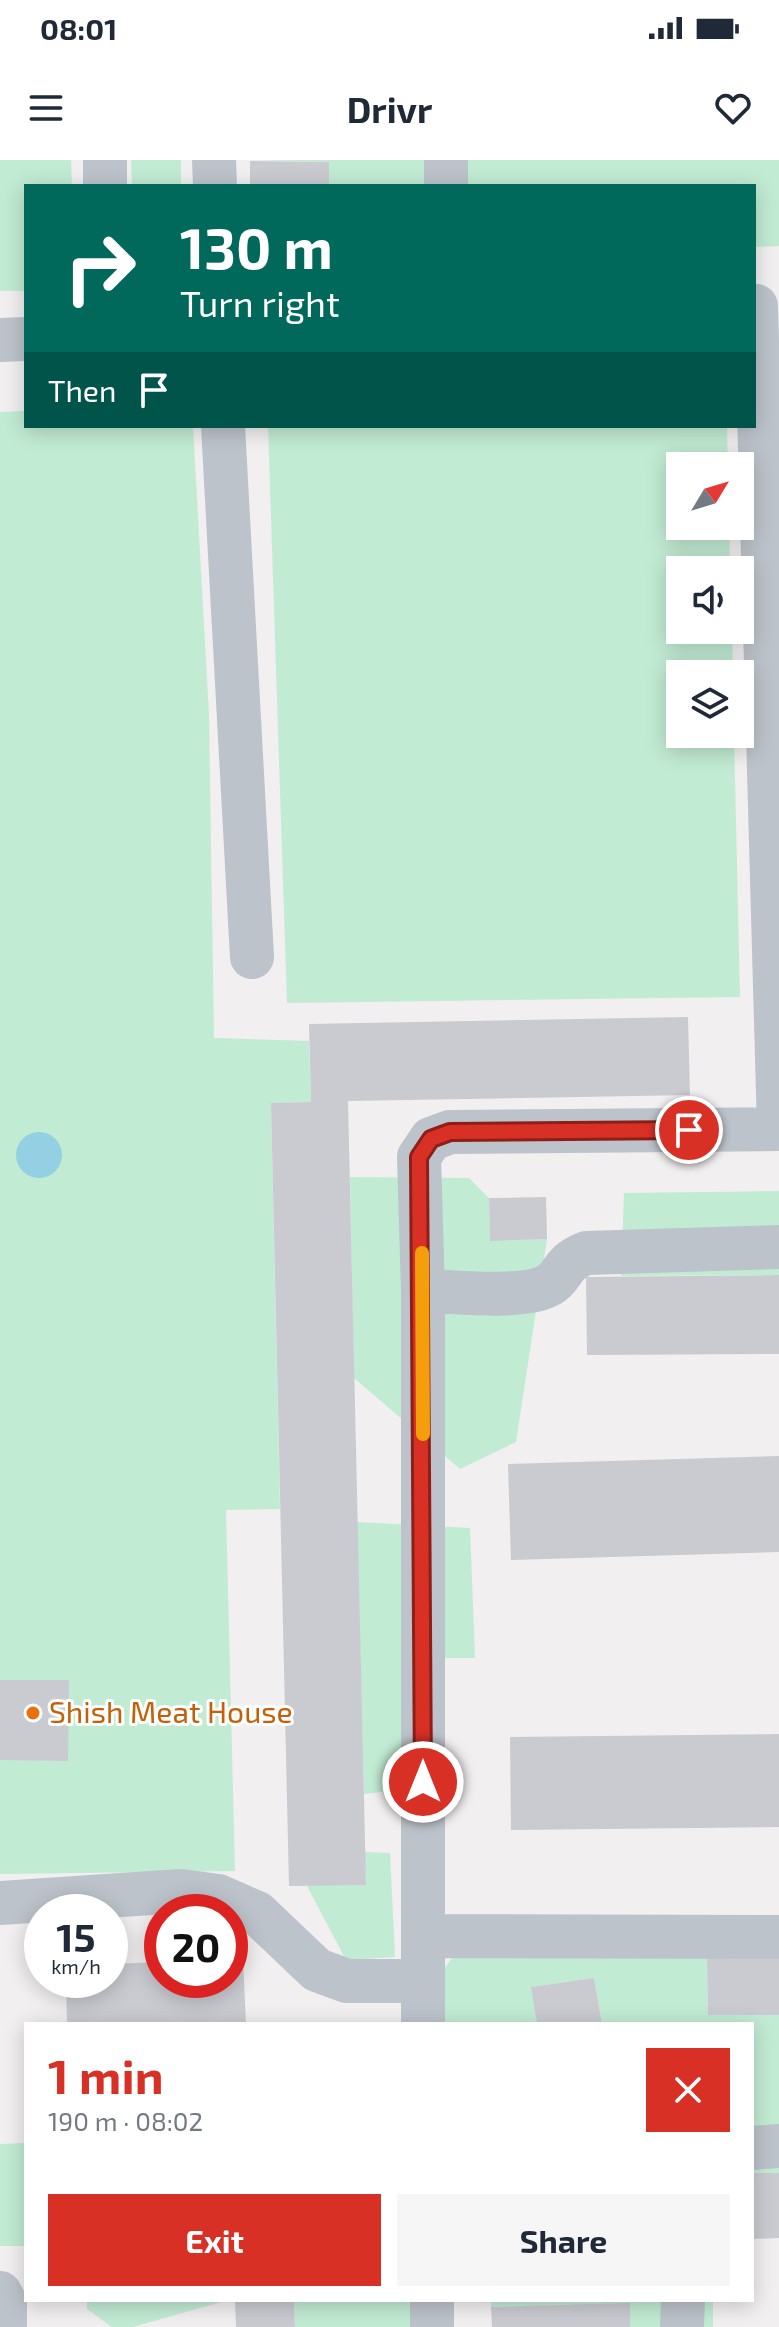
<!DOCTYPE html>
<html lang="en">
<head>
<meta charset="utf-8">
<style>
	body { margin:0; font-family:"Exo 2",sans-serif; background:#f6f6f7; color:#1f2937; height:100vh; display:flex; flex-direction:column; font-size:30px; white-space:nowrap }
	* { box-sizing:border-box; margin:0 }
	p { font-size:26px; color:#747a83 }
	.icon { flex:none; width:44px; height:44px; fill:none; stroke:currentColor; stroke-width:2; stroke-linecap:round; stroke-linejoin:round }
	.map { position:relative; flex:1; overflow:hidden }
	.sheet { position:absolute; left:24px; top:1862px; width:730px; height:280px; display:flex; flex-direction:column; background:#fff; border-radius:0px; box-shadow:0 4px 20px #0003 }
	.sheet>* { flex:none }
	.hud { position:absolute; left:24px; top:24px; width:732px; height:244px; border-radius:0px; box-shadow:0 4px 20px #0003; background:#00695c; color:#fff; overflow:hidden }
	.needle { width:52px; rotate:52deg }
	.controls { position:absolute; left:666px; top:292px; display:grid; gap:16px }
	.controls a { display:grid; place-items:center; width:88px; height:88px; border-radius:0px; background:#fff; box-shadow:0 4px 20px #0003; font-size:40px }
	.speed { position:absolute; left:24px; top:1734px; display:flex; gap:16px; font-size:40px; font-weight:700; text-align:center }
	.speed>* { display:grid; place-content:center; width:104px; height:104px; border-radius:50%; background:#fff; box-shadow:0 4px 20px #0003; line-height:1 }
	.speed small { font-size:20px; font-weight:400 }
	.speed .limit { border:12px solid #d22; background:#fff; color:#111 }
	.pin { position:absolute; display:grid; place-items:center; width:68px; height:68px; color:#fff; margin:-34px; border:4px solid #fff; border-radius:50%; box-shadow:0 2px 8px #0007 }
	.me { position:absolute; width:88px; margin:-44px; rotate:0deg; stroke-linejoin:round; filter:drop-shadow(0 0 6px #0008) }
	.turn { display:flex; align-items:center; gap:28px; height:168px; padding:0 24px; font-size:36px }
	.turn .icon { width:104px; height:104px; stroke-width:2.5 }
	.turn b { display:block; font-size:56px; line-height:68px }
	.then { display:flex; align-items:center; height:76px; padding:0 24px; background:#0003; gap:16px; font-size:30px }
	.round { display:grid; place-items:center; flex:none; width:84px; height:84px; border-radius:0px; background:#f6f6f7 }
	.head { display:flex; align-items:center; justify-content:space-between; height:136px; padding:0 24px }
	h1 { font-size:48px; font-weight:700; line-height:60px; color:#d93025 }
	.cta { display:flex; gap:16px; margin-top:auto; padding:16px 24px }
	.cta a { flex:1; height:92px; border-radius:0px; background:#d93025; color:#fff; font-size:32px; font-weight:700; line-height:92px; text-align:center }
	.cta a+a { background:#f6f6f7; color:#1f2937 }
	.status { display:flex; justify-content:space-between; align-items:center; height:56px; padding:0 40px; background:#fff; direction:ltr }
	.status svg { height:22px; fill:currentColor }
	header { display:flex; justify-content:space-between; align-items:center; height:104px; padding:0 24px; background:#fff; font-size:36px; font-weight:700 }
	.map>svg:first-child { display:block }
	.green { fill:#c2ebd3 }
	.water { fill:#93d0e3 }
	.building { fill:#c9cbd1 }
	.lines { fill:none; stroke-linecap:round; stroke-linejoin:round }
	.minor { stroke:#bcc3ca; stroke-width:44 }
	.route-casing { stroke:#8d1f18; stroke-width:20 }
	.route { stroke:#d93025; stroke-width:14 }
	.slow { stroke:#f59e0b; stroke-width:14 }
	.food-dot { fill:#e8710a; stroke:#fff; stroke-width:3 }
	.labels { text-anchor:middle; stroke-width:6; stroke-linejoin:round; paint-order:stroke }
	.food-label { font-size:30px; fill:#c56008; stroke:#fff; text-anchor:start }
</style>
</head>
<body>
<div class="status"><b>08:01</b><svg viewBox="0 0 49 12"><path d="M0 12V9h3v3zM5 12V6h3v6zM10 12V3h3v9zM15 12V0h3v12zM26 1h20v11H26zM47 4h2v5h-2z"/></svg></div>
<header><svg class="icon" aria-label="menu" viewBox="0 0 24 24"><path d="M4 6h16M4 12h16M4 18h16"/></svg>Drivr<svg class="icon" aria-label="heart" viewBox="0 0 24 24"><path d="M12 20l-8-8c-3-5 5-10 8-4 3-6 11-1 8 4z"/></svg></header>
<div class="map">
<svg width="779" height="2167" viewBox="0 0 779 2167">
	<rect width="100%" height="100%" fill="#f1efef"/>
	<!-- green -->
	<path class="green" d="M0,0H71L72,26H26V131H0Z
		M131,0H181V26H132Z
		M250,0H424L425,26H329L328,2Z
		M466,0H779V86L754,87V26H467Z
		M26,251V266H193L209,555L214,878L309,881L311,942L271,943L280,1349L226,1350L235,1711L0,1714V252Z
		M268,266H727L728,306H680V366H729L730,410H680V470H732L733,514H680V574H734L740,837L287,843Z
		M350,1017L469,1018L489,1038L490,1080L547,1079L516,1282L460,1309L354,1218Z
		M779,1031V1115L621,1116L624,1033Z
		M357,1362L470,1368L475,1498H427L428,1627L364,1634Z
		M365,1692L390,1693L395,1797L346,1800L307,1726Z
		M484,1756L707,1798L708,1855H779V2013H752V1864H602L594,1818L532,1827L537,1864H437V1818Z
		M26,1983V2086H0V1984Z
		M87,2140H228L133,2167H112L87,2149Z
		M294,2140H421L423,2167H295Z
		M491,2140H713V2167H630V2144L491,2147Z"/>
	<!-- water -->
	<path class="water" d="M16 995a23 23 0 1 1 46 0a23 23 0 1 1-46 0Z"/>
	<!-- building -->
	<path class="building" d="M250,1L329,2V26H250Z
		M688,857L690,935L348,941L366,1725L289,1726L271,943L311,942L309,864Z
		M546,1037L547,1079L490,1081L489,1038Z
		M779,1115V1194L587,1195L586,1117Z
		M779,1296V1392L511,1400L508,1304Z
		M0,1520H69L68,1601L0,1600Z
		M779,1574V1667L511,1670L510,1577Z
		M707,1798H779V1855H708Z
		M243,1799L246,1864H67L66,1820H110V1804L162,1802V1820H230V1800Z
		M594,1818L602,1864H537L531,1827Z
		M752,2013H779V2078L752,2079Z
		M235,2140H294L295,2167H236Z
		M630,2143V2167H492L491,2147Z"/>
	<g class="lines">
		<!-- minor -->
		<path class="minor" d="M105,0V26
			M214,0L215,26
			M446,0V26
			M756,146L779,969
			M0,180L26,179
			M223,266L252,797
			M423,1131C453,1131 524,1140 549,1125C565,1116 559,1104 586,1093L779,1087
			M0,1743L181,1731L218,1736L257,1753L317,1810L347,1821H423
			M424,1776L779,1777
			M423,1864V1131L419,997L431,979L450,972L779,969
			M752,1988L779,1986
			M0,2133L5,2142V2167
			M432,2167V2140
			M682,2167L683,2140"/>
	</g>
	<g class="lines">
		<!-- route casing -->
		<g class="route-casing">
			<path id="route" d="M423,1622L419,997L431,979L450,972L689,970"/>
		</g>
		<!-- route -->
		<use href="#route" class="route"/>
		<!-- slow -->
		<path class="slow" d="M422,1093L423,1274"/>
	</g>
	<!-- markers -->
	<circle class="food-dot" cx="33" cy="1553" r="8"/>
	<g class="labels">
		<!-- food labels -->
		<g class="food-label">
			<text x="49" y="1563">Shish Meat House</text>
		</g>
	</g>
</svg>
<div class="controls">
<a><svg class="needle" viewBox="-14 -14 28 28"><path d="M0-13l5 13h-10z" fill="#e53935"/><path d="M0 13l5-13h-10z" fill="#747a83"/></svg></a>
<a><svg class="icon" aria-label="sound" viewBox="0 0 24 24"><path d="M4 9h4l5-4v14l-5-4H4zM17 9q2 3 0 6"/></svg></a>
<a><svg class="icon" aria-label="layers" viewBox="0 0 24 24"><path d="M12 4l9 5-9 5-9-5zM3 14l9 5 9-5"/></svg></a>
</div>
<div class="speed"><div>15<small>km/h</small></div><div class="limit">20</div></div>
<div class="pin" style="left:689px;top:970px;background:#d93025"><svg class="icon" aria-label="arrive" viewBox="0 0 24 24"><path d="M6 21V4h12l-3 4 3 4H6"/></svg></div>
<svg class="me" style="left:423px;top:1622px" viewBox="-20 -20 40 40"><circle r="17" fill="#d93025" stroke="#fff" stroke-width="3"/><path d="M0-11L8 9 0 5-8 9z" fill="#fff"/></svg>
<div class="hud">
<div class="turn"><svg class="icon" aria-label="right" viewBox="0 0 24 24"><path d="M7 20v-9h11M14 6l5 5-5 5"/></svg><div><b>130 m</b>Turn right</div></div>
<div class="then">Then<svg class="icon" aria-label="arrive" viewBox="0 0 24 24"><path d="M6 21V4h12l-3 4 3 4H6"/></svg></div>
</div>
<section class="sheet">
<div class="head"><div><h1>1 min</h1><p>190 m · 08:02</p></div><a class="round" style="background:#d93025;color:#fff"><svg class="icon" aria-label="close" viewBox="0 0 24 24"><path d="M6 6l12 12M18 6L6 18"/></svg></a></div>
<div class="cta"><a>Exit</a><a>Share</a></div>
</section>
</div>
</body>
</html>
